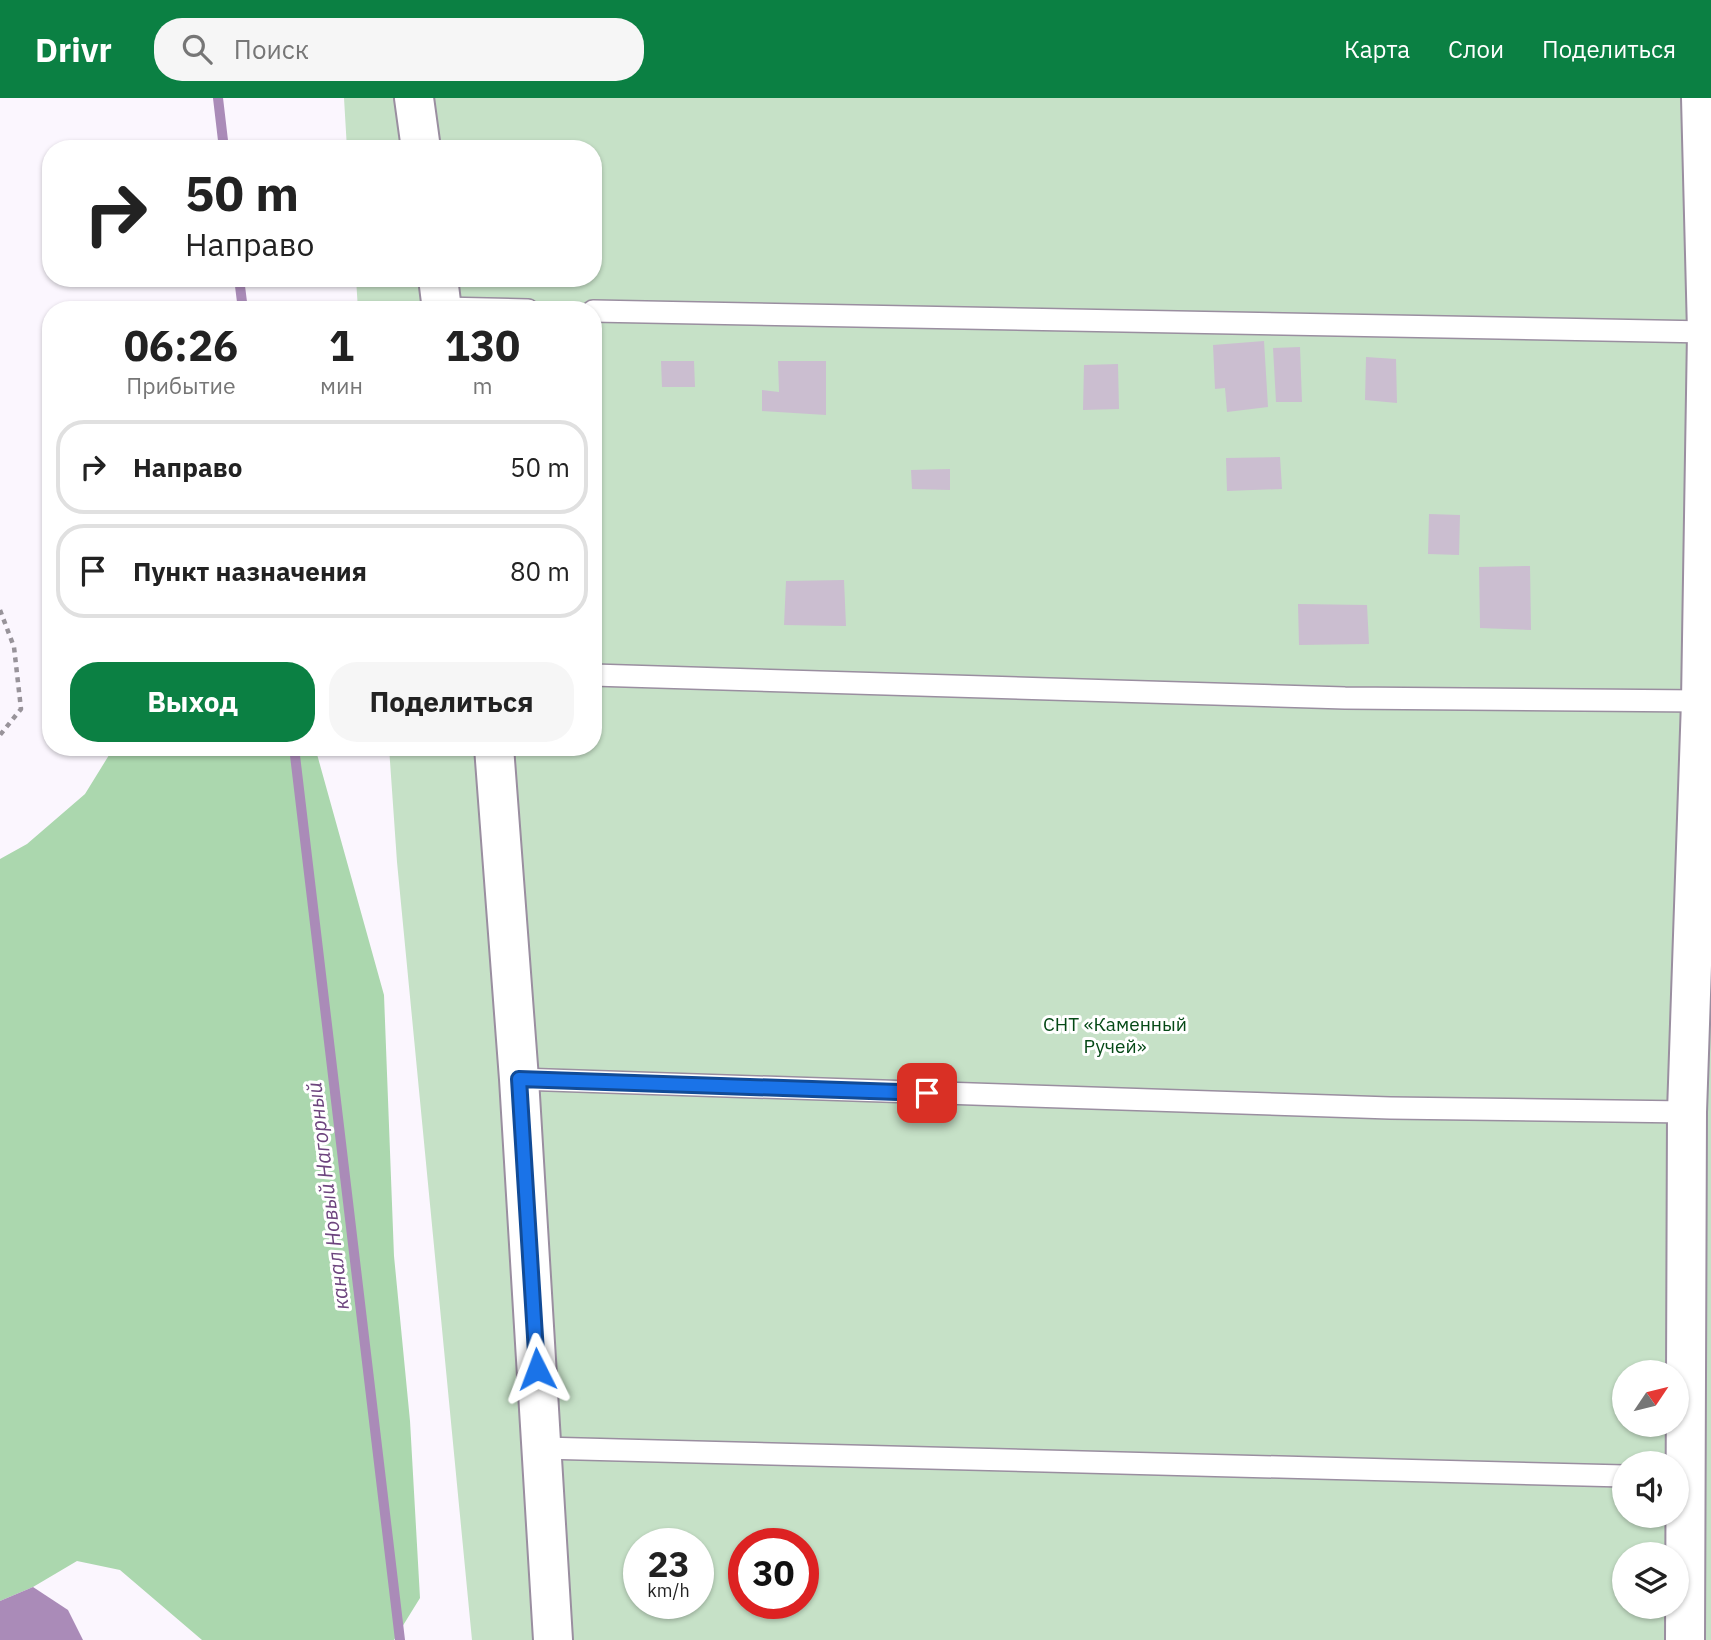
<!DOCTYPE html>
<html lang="ru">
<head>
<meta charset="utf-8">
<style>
	body { margin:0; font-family:"IBM Plex Sans",sans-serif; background:#f6f6f6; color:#222; height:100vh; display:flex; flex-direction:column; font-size:26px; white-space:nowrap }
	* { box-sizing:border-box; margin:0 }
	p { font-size:23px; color:#767676 }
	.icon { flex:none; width:38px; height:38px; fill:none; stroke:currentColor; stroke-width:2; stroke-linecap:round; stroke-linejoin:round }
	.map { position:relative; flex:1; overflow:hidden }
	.panel { position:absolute; left:42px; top:203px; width:560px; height:455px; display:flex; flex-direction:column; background:#fff; border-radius:28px; box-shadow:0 2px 5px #0004 }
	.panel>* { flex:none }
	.top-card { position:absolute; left:42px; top:42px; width:560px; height:147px; border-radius:28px; box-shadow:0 2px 5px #0004; background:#fff; color:#222; overflow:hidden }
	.needle { width:46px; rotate:55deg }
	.buttons { position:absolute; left:1612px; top:1262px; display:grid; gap:14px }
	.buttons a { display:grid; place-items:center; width:77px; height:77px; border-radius:50%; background:#fff; box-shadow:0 2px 5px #0004; font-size:35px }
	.speed { position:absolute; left:623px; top:1430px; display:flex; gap:14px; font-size:35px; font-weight:700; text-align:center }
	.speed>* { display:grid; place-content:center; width:91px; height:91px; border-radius:50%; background:#fff; box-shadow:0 2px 5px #0004; line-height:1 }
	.speed small { font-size:18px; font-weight:400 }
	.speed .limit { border:10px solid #d22; background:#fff; color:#111 }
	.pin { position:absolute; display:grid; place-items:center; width:60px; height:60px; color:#fff; margin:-30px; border-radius:14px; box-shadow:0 4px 10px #0006 }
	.me { position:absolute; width:77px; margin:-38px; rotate:357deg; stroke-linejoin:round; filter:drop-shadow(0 0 5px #0008) }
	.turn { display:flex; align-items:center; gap:24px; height:147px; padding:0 28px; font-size:32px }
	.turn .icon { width:91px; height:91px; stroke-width:2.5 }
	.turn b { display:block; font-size:49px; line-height:60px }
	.eta { display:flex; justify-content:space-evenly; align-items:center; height:119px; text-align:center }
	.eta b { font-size:42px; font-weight:700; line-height:49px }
	.cta { display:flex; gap:14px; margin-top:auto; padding:14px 28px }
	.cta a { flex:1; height:80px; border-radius:28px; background:#0b8043; color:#fff; font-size:28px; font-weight:700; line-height:80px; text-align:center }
	.cta a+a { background:#f6f6f6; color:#222 }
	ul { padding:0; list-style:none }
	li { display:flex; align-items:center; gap:21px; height:94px; margin:0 14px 10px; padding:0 14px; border:4px solid #e0e0e0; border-radius:28px }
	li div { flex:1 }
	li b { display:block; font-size:26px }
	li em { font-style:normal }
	header { display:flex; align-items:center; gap:42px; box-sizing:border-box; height:98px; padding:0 35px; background:#0b8043; color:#fff }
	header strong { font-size:33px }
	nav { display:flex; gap:38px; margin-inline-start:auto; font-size:24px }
	.search { width:490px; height:63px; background:#f6f6f6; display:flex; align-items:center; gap:18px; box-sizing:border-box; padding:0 24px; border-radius:28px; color:#767676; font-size:26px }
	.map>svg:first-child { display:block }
	.green { fill:#c6e1c7; fill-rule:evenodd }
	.forest { fill:#abd7ae }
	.water { fill:#aa8bb8 }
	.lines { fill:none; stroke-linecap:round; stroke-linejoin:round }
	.stream { stroke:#aa8bb8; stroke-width:10 }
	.building { fill:#cbbed0 }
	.service-casing { stroke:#9a8ea0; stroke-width:24 }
	.minor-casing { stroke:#9a8ea0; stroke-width:42 }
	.path { stroke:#98939a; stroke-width:4.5; stroke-dasharray:5 5; stroke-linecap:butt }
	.service { stroke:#fff; stroke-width:21 }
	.minor { stroke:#fff; stroke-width:38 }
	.route-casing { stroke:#114b97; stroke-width:18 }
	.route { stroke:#1a73e8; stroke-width:12 }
	.labels { text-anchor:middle; stroke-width:6; stroke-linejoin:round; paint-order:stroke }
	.park-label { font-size:19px; fill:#054916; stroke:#fff }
	.water-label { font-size:21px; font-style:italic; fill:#6d447e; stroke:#fff }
</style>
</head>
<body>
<header>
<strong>Drivr</strong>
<div class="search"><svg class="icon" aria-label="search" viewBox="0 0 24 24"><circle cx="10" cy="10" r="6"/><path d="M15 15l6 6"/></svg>Поиск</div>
<nav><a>Карта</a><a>Слои</a><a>Поделиться</a></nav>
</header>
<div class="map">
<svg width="1711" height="1542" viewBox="0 0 1711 1542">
	<rect width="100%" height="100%" fill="#fbf6fe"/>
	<!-- green -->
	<path class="green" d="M344,0H1711V1542H472L397,764L389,649H593V212H358L356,180H593V51H347ZM1624,1274H1676V1326H1624ZM1624,1365H1676V1418H1624ZM639,1446H698V1505H639ZM744,1446H803V1505H744ZM1624,1456H1676V1508H1624Z"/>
	<!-- forest -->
	<path class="forest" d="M114,649H315L384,897L394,1158L410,1323L420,1500L394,1542H202L120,1472L77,1463L33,1489L0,1503V761L27,746L85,696Z"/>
	<!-- water -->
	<path class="water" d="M33,1489L68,1512L83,1542H0V1503Z"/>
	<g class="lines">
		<!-- stream -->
		<path class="stream" d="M218,0L224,51
			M239,180L243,212
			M294,649L400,1542"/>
	</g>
	<!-- building -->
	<path class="building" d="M1264,243L1268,309L1227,314L1225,290L1215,291L1213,247Z
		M1300,249L1302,304H1276L1273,250Z
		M1366,259L1396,261L1397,305L1365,302Z
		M661,263H694L695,289H662Z
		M778,263H826V317L762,313V292L779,294Z
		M1118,266L1119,311L1083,312L1084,267Z
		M1280,359L1282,391L1227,393L1226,360Z
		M950,371V392L912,391L911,372Z
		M1429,416L1460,417L1459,457L1428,456Z
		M1530,468L1531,532L1480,530L1479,469Z
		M844,482L846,528L784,527L786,483Z
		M1298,506L1367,507L1369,546L1299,547Z"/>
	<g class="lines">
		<!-- service casing -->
		<g class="service-casing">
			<path id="service" d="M442,210L528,212
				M593,213L1707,234
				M593,577L1345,600L1701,603
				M519,981L1390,1010L1687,1014
				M542,1350L1624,1378"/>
		</g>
		<!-- minor casing -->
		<g class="minor-casing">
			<path id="minor" d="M414,0L421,51
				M1701,0L1707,234
				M438,180L442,212
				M494,649L519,981L553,1542
				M1685,1542L1687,1014L1701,603L1707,234L1711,228"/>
		</g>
		<!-- path -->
		<path class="path" d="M0,512L14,549L21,611L0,637"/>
		<!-- service -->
		<use href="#service" class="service"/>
		<!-- minor -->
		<use href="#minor" class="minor"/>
	</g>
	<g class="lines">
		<!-- route casing -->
		<g class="route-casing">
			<path id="route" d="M537,1271L519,981L927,995"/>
		</g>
		<!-- route -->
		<use href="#route" class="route"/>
	</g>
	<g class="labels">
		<!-- park labels -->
		<g class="park-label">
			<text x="1115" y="933">СНТ «Каменный<tspan x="1115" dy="22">Ручей»</tspan></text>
		</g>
		<!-- water labels -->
		<g class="water-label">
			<text transform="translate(328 1098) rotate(-97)" y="7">канал Новый Нагорный</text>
		</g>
	</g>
</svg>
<div class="buttons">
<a><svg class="needle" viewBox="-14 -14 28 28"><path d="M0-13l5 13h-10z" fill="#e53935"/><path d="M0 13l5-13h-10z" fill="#767676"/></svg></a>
<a><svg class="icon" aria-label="sound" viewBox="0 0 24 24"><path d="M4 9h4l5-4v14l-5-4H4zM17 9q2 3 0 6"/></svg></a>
<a><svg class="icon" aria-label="layers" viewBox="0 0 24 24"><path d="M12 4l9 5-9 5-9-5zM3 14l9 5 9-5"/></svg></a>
</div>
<div class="speed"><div>23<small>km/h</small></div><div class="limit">30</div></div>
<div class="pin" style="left:927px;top:995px;background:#d93025"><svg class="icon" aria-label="arrive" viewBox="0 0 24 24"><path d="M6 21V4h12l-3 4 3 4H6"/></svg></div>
<svg class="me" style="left:537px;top:1271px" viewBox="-20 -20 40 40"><path d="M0-17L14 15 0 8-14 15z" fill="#1a73e8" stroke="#fff" stroke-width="4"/></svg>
<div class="top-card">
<div class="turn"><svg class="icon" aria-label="right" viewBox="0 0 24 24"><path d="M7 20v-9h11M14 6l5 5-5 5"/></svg><div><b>50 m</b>Направо</div></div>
</div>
<section class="panel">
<div class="eta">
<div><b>06:26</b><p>Прибытие</p></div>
<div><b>1</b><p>мин</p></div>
<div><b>130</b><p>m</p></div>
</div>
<ul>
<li><svg class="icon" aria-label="right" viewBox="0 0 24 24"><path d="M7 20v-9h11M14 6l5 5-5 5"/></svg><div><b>Направо</b></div><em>50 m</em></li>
<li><svg class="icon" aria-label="arrive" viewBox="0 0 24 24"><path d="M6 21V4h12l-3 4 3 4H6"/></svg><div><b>Пункт назначения</b></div><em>80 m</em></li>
</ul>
<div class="cta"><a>Выход</a><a>Поделиться</a></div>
</section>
</div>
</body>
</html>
